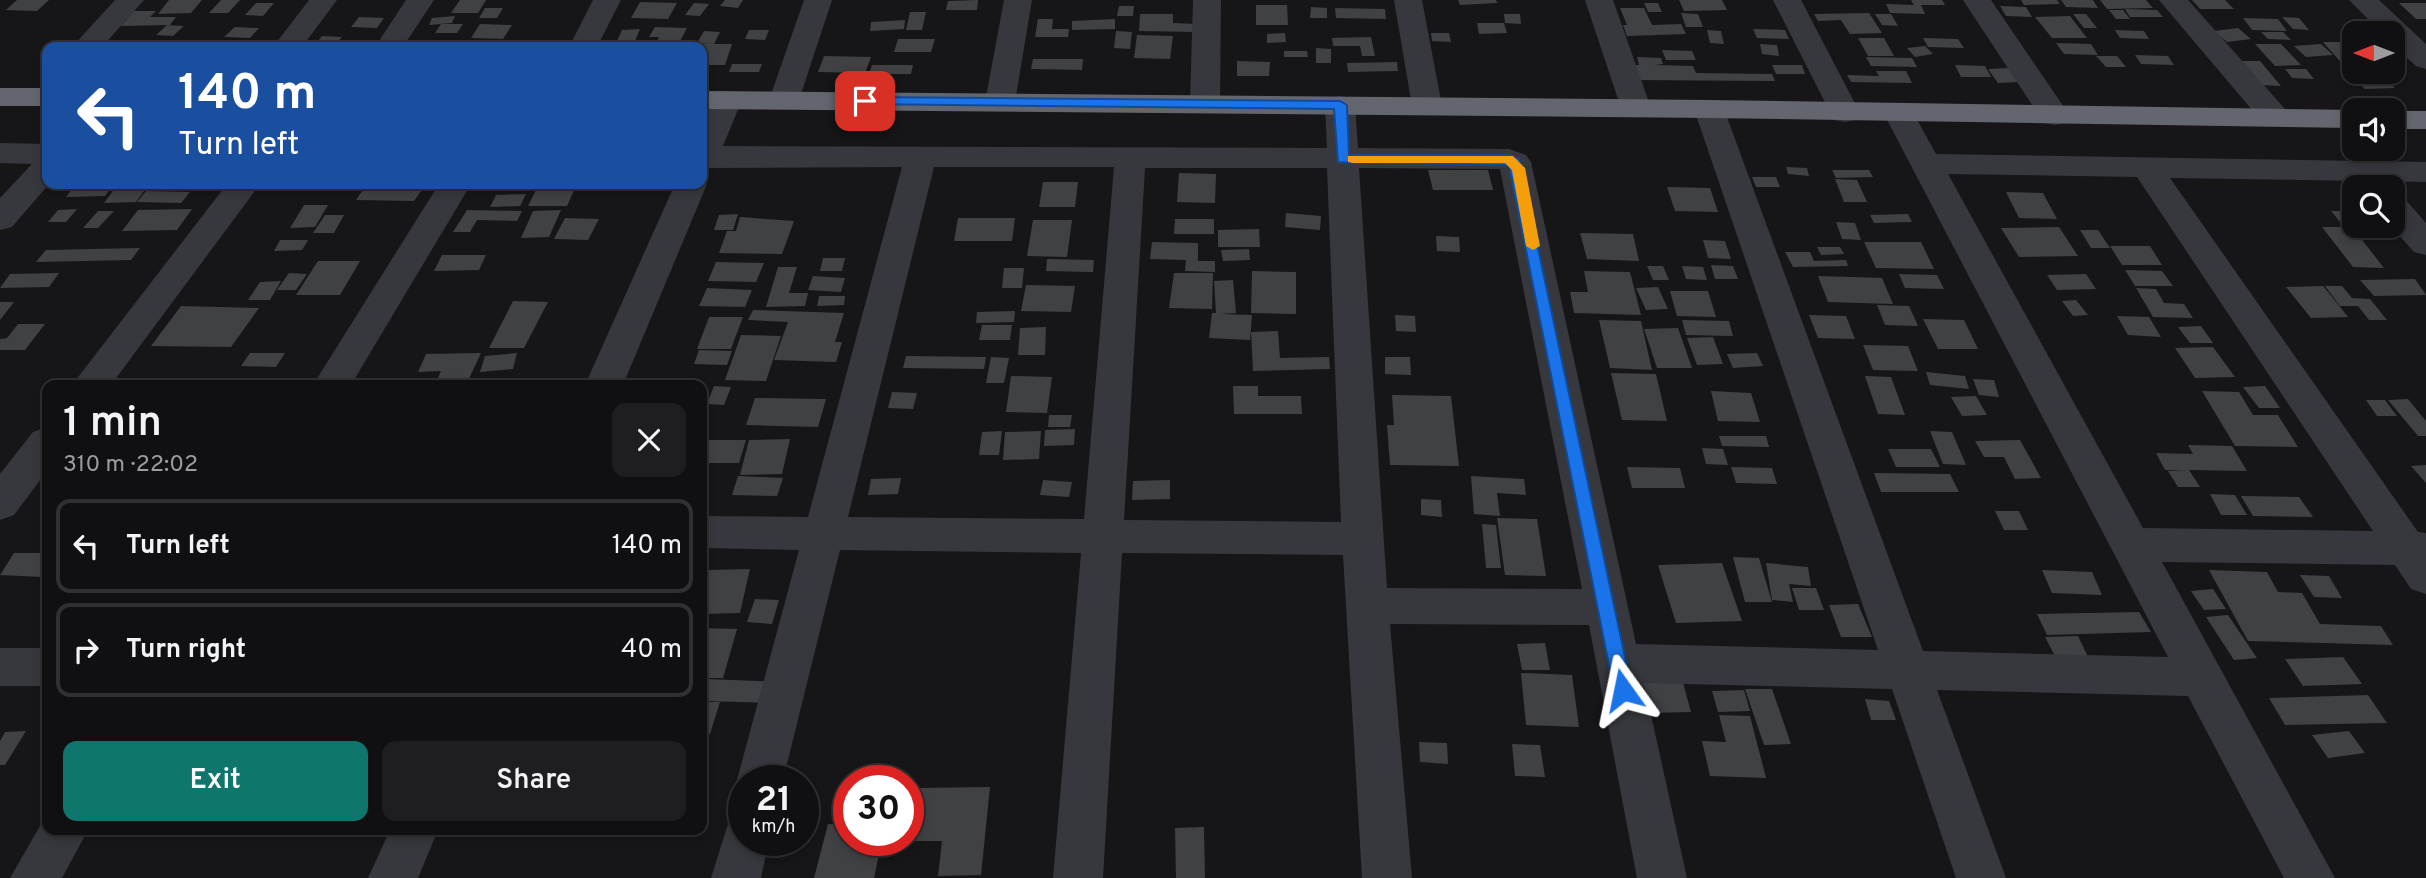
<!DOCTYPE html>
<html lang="en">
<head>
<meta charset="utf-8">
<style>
	body { margin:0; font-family:Overpass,sans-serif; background:#1e1e20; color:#f1f3f6; height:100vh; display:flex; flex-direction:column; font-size:26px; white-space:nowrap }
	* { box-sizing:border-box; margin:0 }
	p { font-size:23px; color:#9c9d9f }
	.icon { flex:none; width:38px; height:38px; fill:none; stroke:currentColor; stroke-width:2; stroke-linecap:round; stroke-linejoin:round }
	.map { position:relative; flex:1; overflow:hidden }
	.panel { position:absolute; left:42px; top:380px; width:665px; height:455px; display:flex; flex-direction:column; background:#101012; border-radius:14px; box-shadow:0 4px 10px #0003,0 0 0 2px #303032 }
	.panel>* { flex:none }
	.hud { position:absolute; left:42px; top:42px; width:665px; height:147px; border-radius:14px; box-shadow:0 4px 10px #0003,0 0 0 2px #303032; background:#1a4fa0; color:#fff; overflow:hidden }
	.needle { width:46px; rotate:270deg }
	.controls { position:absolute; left:2342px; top:21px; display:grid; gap:14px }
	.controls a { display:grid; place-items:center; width:63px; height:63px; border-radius:14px; background:#101012; box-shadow:0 4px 10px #0003,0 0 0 2px #303032; font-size:35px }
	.speed { position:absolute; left:728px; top:765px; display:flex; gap:14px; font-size:35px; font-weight:700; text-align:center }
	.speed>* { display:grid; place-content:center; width:91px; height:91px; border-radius:50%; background:#101012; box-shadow:0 4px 10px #0003,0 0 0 2px #303032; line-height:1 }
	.speed small { font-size:18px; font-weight:400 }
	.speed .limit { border:10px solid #d22; background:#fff; color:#111 }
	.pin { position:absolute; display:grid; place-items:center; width:60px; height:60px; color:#fff; margin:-30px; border-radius:14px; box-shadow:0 4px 10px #0006 }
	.me { position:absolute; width:77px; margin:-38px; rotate:348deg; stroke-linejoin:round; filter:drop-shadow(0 0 5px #0008) }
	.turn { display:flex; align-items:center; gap:24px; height:147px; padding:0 21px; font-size:32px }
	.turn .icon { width:91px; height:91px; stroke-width:2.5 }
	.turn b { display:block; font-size:49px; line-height:60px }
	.round { display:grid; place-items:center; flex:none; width:74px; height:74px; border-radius:14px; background:#1e1e20 }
	.headline { display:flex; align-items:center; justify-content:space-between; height:119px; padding:0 21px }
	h1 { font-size:42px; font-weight:600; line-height:52px }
	.action { display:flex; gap:14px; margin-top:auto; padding:14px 21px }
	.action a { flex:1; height:80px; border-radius:14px; background:#0f766e; color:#fff; font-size:28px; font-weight:600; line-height:80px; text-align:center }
	.action a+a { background:#1e1e20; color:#f1f3f6 }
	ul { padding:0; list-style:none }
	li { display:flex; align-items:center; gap:21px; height:94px; margin:0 14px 10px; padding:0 7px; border:4px solid #303032; border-radius:14px }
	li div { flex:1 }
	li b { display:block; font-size:26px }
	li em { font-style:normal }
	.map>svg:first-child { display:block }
	.building { fill:#404145 }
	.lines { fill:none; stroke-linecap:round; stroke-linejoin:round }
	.minor { fill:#37383d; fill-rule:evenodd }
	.highway { fill:#63666e; fill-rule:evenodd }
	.route { fill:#1a73e8; stroke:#114b97; stroke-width:2 }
	.slow { fill:#f59e0b }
</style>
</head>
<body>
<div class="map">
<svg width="2426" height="878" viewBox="0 0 2426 878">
	<rect width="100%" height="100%" fill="#161618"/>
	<!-- building -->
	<path class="building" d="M17,0H49L37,11L6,10Z
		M169,0H202L191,13L158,14Z
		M221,0H240L228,13H209Z
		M460,0H486L478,13H451Z
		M725,0H743L738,8L720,6Z
		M978,0L977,10H946L948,1Z
		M1458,0H1496L1497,3L1460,5Z
		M1679,0H1722L1727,10L1684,11Z
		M1911,0H1942L1945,5H1921L1925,14L1890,13L1886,4L1914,5Z
		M2021,0H2057L2060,4L2024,5Z
		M2061,0H2093L2098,8L2066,7Z
		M2100,0H2146L2153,8L2107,9Z
		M2192,0H2225L2234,9H2200Z
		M640,2L677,3L668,19L631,18Z
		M256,3H274L263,16L245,15Z
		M694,3L709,4L700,16L685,15Z
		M1644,3H1658L1662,12H1648Z
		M2399,3H2426V19H2416Z
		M1256,5H1287L1288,25H1256Z
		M1119,6H1134L1133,16H1117Z
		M2000,6L2026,7L2032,17L2006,16Z
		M1311,7L1327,8V18H1310Z
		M485,8H503L497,18H479Z
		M1335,8L1385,9L1386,19L1336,18Z
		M1620,8H1644L1652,25L1681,24L1686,34L1627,36L1623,25H1627Z
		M2125,9L2157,10L2163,17H2130Z
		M2109,10H2123L2130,19H2116Z
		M134,11H156L150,17H176L170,25L121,26Z
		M910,12H926L922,30H906Z
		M1681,13L1698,14L1703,27H1686Z
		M1869,13L1882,33L1850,34L1841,20L1818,21L1814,14Z
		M1140,14H1173V23L1197,24V32L1139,31Z
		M1504,14H1520L1521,24L1505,23Z
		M1875,14H1891L1898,26L1882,25Z
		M2073,14H2086L2097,28H2084Z
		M455,16L452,23L429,25L432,18Z
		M2070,16L2087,38H2052L2035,17Z
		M359,17L384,18L377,28L351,27Z
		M2282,17L2299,18L2309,30L2293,29Z
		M2243,18L2278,19L2287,31L2252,30Z
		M1038,19H1053L1052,29H1069L1068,37H1035Z
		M1115,19V29L1072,30V21Z
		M905,20L904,29L870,31L871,22Z
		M1477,23H1504L1507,33L1479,34Z
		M441,24H463L457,33H435Z
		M480,24L512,25L503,39L471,38Z
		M167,25L184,26L173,36L156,35Z
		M235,27L259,28L250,38L224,37Z
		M655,27L687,28L677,47H654L659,37H649Z
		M2238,28L2251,39L2227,42L2214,31Z
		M640,29L635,41H617L622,30Z
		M1753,29L1785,30L1789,39L1757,38Z
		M749,30H769L765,40L745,39Z
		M1707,30L1721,31L1724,44L1710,43Z
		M2115,30L2144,31L2149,39L2120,38Z
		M704,31L720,32L714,44H732L725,65H702V47H696L697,44H709L697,43Z
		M1116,31L1132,32L1130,49L1114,48Z
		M2261,32H2283L2291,40L2268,39Z
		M1285,33L1286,42L1267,43V34Z
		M1431,33H1449L1451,42L1432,41Z
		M1137,35L1173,36L1170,59L1134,58Z
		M322,36L342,37L334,47H313Z
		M1371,37L1375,56H1362L1360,46H1333L1332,38Z
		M1858,38H1884L1894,56H1868Z
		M1923,38L1958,39L1964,48L1928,47Z
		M898,39H935L931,52H894Z
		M150,40L180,41L174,47H143Z
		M2323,42H2346L2354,50V67H2345Z
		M2056,43L2091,44L2098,55L2064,54Z
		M1760,44L1777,45L1779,56L1762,54Z
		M2255,44H2281L2301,65L2275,66Z
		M2321,44L2333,55L2306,57L2294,46Z
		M1925,46L1933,54L1915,57L1907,48Z
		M1316,48L1331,49V63H1316Z
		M1662,50L1692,51L1696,60H1666Z
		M1284,51H1307L1308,57H1284Z
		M2135,55L2168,56L2174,65L2141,64Z
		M824,56L871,57L865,73L818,72Z
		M2096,56H2117L2126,67H2106Z
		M1637,57L1661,58L1663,64L1655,65L1693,66L1696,73L1772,74L1775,81L1632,80L1628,65H1639Z
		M1866,57L1912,58L1917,67L1871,66Z
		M1033,59H1083L1082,70L1031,69Z
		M1237,61L1270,62L1269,76H1237Z
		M2239,61H2260L2281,86L2259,85Z
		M1397,62L1398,71L1348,72L1347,63Z
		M732,64H762L759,72H729Z
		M872,65H913L911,74H869Z
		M1772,65H1802L1805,74H1776Z
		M1955,65L1985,66L1991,77H1961Z
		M2010,68L2020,82L1998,83L1988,69Z
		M2285,69H2306L2314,79L2292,78Z
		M1876,71H1906L1912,83L1851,82L1847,75L1879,76Z
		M2379,72L2395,88L2365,89L2349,73Z
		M1786,167L1807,168L1809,176L1788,174Z
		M1428,170H1488L1493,190H1433Z
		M1832,170H1869L1873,177L1836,178Z
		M1179,173L1216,174L1215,203L1177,202Z
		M1752,177H1776L1780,187H1756Z
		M1835,179L1857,180L1867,202H1844Z
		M1043,182H1078L1075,207H1039Z
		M76,184H114L105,196L66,197Z
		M118,184H149L136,202L104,203Z
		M367,184H426L414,201L356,200Z
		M505,184H529L526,190H502Z
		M539,184H577L567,206H528Z
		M1667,187L1710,188L1718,212L1675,211Z
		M146,191L190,192L181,203L137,202Z
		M2006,192L2043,193L2057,219L2019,218Z
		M526,194L520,206L490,207L496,195Z
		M304,205H328L315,227L290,228Z
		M77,209L66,222H48L58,210Z
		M192,209L177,230L122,231L138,210Z
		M467,210L522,211L517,221L477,220L470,232H453Z
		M561,210L549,237L521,238L533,211Z
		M98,211H114L98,228H83Z
		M2331,211H2351L2354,223H2341Z
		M1286,213L1321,216L1320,230L1285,227Z
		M738,214L733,230H714L719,215Z
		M1908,214L1912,222L1874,223L1870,215Z
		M325,215H344L334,233H313Z
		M740,217L794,221L782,254L719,253L727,231H736Z
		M565,218L599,219L588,240L554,239Z
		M958,218H1015L1012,241H954Z
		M1175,219H1214V234H1174Z
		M1033,220H1072L1067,257L1027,256Z
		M1836,222L1855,223L1861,240L1842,239Z
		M2059,227L2078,256L2019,257L2001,228Z
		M2322,227H2352L2384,268L2353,267Z
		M1259,229L1260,247H1218V230Z
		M2080,230H2098L2110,248H2091Z
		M1580,233L1633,234L1639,261L1587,259Z
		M1436,236L1459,237L1460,252L1437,251Z
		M280,240H308L302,250L274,251Z
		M1703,240L1725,241L1731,259L1708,258Z
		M1152,242L1198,243V261H1215V272L1185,271L1186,260L1150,259Z
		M1864,242H1921L1934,269L1876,268Z
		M2110,246H2150L2162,265H2122Z
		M1817,247H1840L1844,254L1821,255Z
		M140,248L131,260L36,262L46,250Z
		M1249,249L1250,260L1223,261L1221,250Z
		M1785,252H1810L1814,261L1846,260L1848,266L1793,267Z
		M442,255H486L479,270L434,271Z
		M823,258H845L842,271H820Z
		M1047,259L1094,260L1093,272L1046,271Z
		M318,261H360L340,295H296Z
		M716,262L764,263L756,282L708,281Z
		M1711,265L1733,266L1738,279H1715Z
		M1647,266H1663L1669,280H1653Z
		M1682,266L1703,267L1707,280L1686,279Z
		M778,267H797L789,293H808L805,306L766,307Z
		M1004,268H1024L1022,288H1002Z
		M2125,270L2162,271L2173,286H2135Z
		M1252,271L1296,272V314L1251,313Z
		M1584,271L1630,272L1641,315L1574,313L1570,292H1588Z
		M59,273L49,287L0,288L10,274Z
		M289,273L307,274L296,290H277Z
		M1174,273H1213L1212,309L1169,308Z
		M1899,274L1937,275L1944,289L1905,288Z
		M2086,274L2096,289L2057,290L2047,275Z
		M813,276L845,278L841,292L808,290Z
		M1818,276L1882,278L1893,304L1828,302Z
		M2415,279L2426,295L2374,296L2360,280Z
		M1233,280L1236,313L1221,314L1252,315L1250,340L1209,338L1212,313H1216L1214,281Z
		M281,281L270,300H248L260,282Z
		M1026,285L1075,286L1071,312L1021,311Z
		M2323,286L2337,303L2348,317L2311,318L2286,287Z
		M2325,286H2342L2352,298L2370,299L2387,320H2369L2358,306H2340Z
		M1658,287L1668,309L1646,310L1636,288Z
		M707,288L752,290L745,307L699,306Z
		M2136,288L2156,289L2164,303L2184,304L2193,318L2153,317Z
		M1670,291H1708L1716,317L1677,316Z
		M819,296H845L844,305L817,306Z
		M2076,300L2088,315L2073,316L2062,301Z
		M513,301L548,302L524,348H489Z
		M0,302H14L0,320Z
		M1877,305L1909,306L1918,326L1885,325Z
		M181,306L259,308L231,347L151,346Z
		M753,310L844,313L835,342H842L836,362L774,360L788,322L748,320Z
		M1015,311L1014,322L976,323L977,312Z
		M1395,315L1415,316L1416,332L1396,331Z
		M1809,315L1846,316L1855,339L1818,338Z
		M2117,316L2149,317L2161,337L2128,335Z
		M709,317H743L731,349H697Z
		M1923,319L1964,320L1978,349H1938Z
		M1599,320L1641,321L1652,370L1610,368Z
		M1682,320L1729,321L1733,336L1686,335Z
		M18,324H45L25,350H0V339L7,338Z
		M982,325H1012L1010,340H979Z
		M2201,326L2213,343H2190L2178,327Z
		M1046,327L1045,355H1018L1020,328Z
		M1678,328L1692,368H1657L1644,329Z
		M1278,331L1280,358L1329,357L1330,369L1253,371L1251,332Z
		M741,335L781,336L766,381L725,380Z
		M1713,337L1723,364L1697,365L1687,338Z
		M1863,345L1908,346L1918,371L1873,370Z
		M2213,347L2235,377L2195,378L2175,348Z
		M699,350L732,351L727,365L694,364Z
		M250,353H285L276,367L241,366Z
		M481,353L466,385H435L441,371L418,372L426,354Z
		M517,353L513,369L480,372L485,356Z
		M1757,353L1763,366L1733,368L1727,354Z
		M906,356L986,357L984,369L903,368Z
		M991,357L1009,358L1004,383H986Z
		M1385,357H1410L1411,375L1385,374Z
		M1926,372L1965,376L1969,389L1930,385Z
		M1611,373L1656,374L1667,421L1622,420Z
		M1011,376L1052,377L1047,413L1006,412Z
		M1865,376L1891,377L1905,415L1878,414Z
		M217,378L240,381L237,385H210Z
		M1973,379L1994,380L1999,397L1979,395Z
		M714,386L731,387L724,405L707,404Z
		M1233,386H1258V396H1301L1302,414H1234Z
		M2265,386L2280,408H2259L2243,387Z
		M1711,391L1751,393L1760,422L1718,421Z
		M2202,391L2239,392L2253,415H2278L2298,447L2235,446Z
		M892,392L917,393L913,409L888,408Z
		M1392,395L1451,396L1459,466L1390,465L1387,425H1394Z
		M1976,396L1987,415L1962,416L1951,397Z
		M755,398L826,399L818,427L746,425Z
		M2408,399L2426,421V436H2418L2388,400Z
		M2366,400H2385L2397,416H2377Z
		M1049,415H1072L1070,427H1048Z
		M1075,429L1074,445L1044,446L1045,430Z
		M1002,431L999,455H979L982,432Z
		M1041,431L1039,459L1003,460L1005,432Z
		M1930,431L1952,432L1966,465L1943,464Z
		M1719,436H1766L1769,447L1722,446Z
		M790,439L782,474L740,475L749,440Z
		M702,440H746L739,463H702Z
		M2020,440L2041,478L2015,479L2004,457H1984L1975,441Z
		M2188,445L2232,446L2247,471L2189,470L2200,487H2178L2168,471L2186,470H2165L2156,453L2193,454Z
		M1702,448L1723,449L1728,465L1706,464Z
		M1888,449H1931L1940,467H1896Z
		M2426,465V483L2411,466Z
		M1627,467L1680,468L1685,488H1632Z
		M1731,467L1772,468L1777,484L1736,483Z
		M1874,473L1950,474L1959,492H1881Z
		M738,476L783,478L777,496L732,495Z
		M1471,476L1524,479L1526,495L1497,493L1500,516L1474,514Z
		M901,478L898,494L868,495L871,479Z
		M1043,480L1072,482L1069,497L1040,495Z
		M1170,480V499L1132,500L1133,481Z
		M2210,494L2235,495L2247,515H2221Z
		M2241,496L2299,497L2313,517L2253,516Z
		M1421,499L1441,500L1442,517L1421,515Z
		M1995,511H2019L2028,530H2004Z
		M1497,518L1537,519L1546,576L1505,575Z
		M1482,524L1496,525L1501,568H1486Z
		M14,553H47V570L42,577L0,575Z
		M1733,557L1759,558L1772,602H1745Z
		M1722,563L1742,621L1676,623L1658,565Z
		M1766,563L1808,567L1811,586L1789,584L1793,602L1772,600Z
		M750,569L740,613L702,614L709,570Z
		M2042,570L2092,572L2102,595L2052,593Z
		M2209,570L2267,572L2278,592L2302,593L2320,624L2381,626L2393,645L2248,641Z
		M2300,575L2329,576L2342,598L2314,597Z
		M1792,588H1816L1824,610H1799Z
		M2213,589L2226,609L2204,610L2191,591Z
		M755,599L779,600L772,624L747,622Z
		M1858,604L1872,637H1841L1829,605Z
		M2139,612L2151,632L2047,635L2037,614Z
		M2228,615L2257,658L2234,660L2206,617Z
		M702,628L737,629L723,678H702Z
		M2078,636L2088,657L2056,658L2045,637Z
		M1545,643L1550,670H1522L1517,644Z
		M2343,657L2362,684L2303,686L2285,659Z
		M1521,673L1572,675L1579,727L1526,725Z
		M1681,675L1691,712L1647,713L1638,677Z
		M706,679L783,682L778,703L702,701Z
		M1745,689H1772L1791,744L1764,745Z
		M1744,690L1750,711L1718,712L1712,691Z
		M2368,695L2387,723L2285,725L2269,698Z
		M1865,699L1889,701L1896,720H1871Z
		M702,702H720L710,734L702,733Z
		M1719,715L1750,716L1766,778L1710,776L1702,741L1726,742Z
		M26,731L5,765H0V741L5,732Z
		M2349,731L2365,753L2328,758L2312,735Z
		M1419,742L1447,743L1448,764L1420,762Z
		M1512,744L1540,745L1545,777L1515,776Z
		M990,787L981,875L938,876L942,841H911L918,788Z
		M828,824L849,825V840H882L874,878H814Z
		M1204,827L1205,878H1176L1175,828Z"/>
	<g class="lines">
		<!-- minor -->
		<path class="minor" d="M115,0H144L102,47H72Z
			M309,0H337L302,47H273Z
			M406,0H434L403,47H375Z
			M593,0H621L597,47H569Z
			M804,0H832L799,100L795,106L784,109L773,106L769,100Z
			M1004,0H1032L1015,102L1011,108L1000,111L989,108L985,102Z
			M1193,0H1221L1220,104L1216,110L1205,113L1194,110L1190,104Z
			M1394,0H1422L1442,106L1438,112L1427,115L1416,112L1412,106Z
			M1585,0H1613L1651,108L1647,114L1636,117L1625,114L1621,108Z
			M1773,0H1801L1860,113L1856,120L1845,122L1834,120Z
			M1963,0H1991L2070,116L2066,123L2055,125L2044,123Z
			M2159,0H2188L2286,110L2290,117L2286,124L2275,126L2264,124Z
			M2349,0H2379L2426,44V69L2416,66L2392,44V33H2382Z
			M727,91L738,94L742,100L723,146L1327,148L1325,105L1329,99L1340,96L1351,99L1355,105L1358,148L1509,149L1526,155L1531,162L1636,644L1878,650L1694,109L1698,102L1709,100L1720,102L1724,109L1923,651L2168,657L1884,114L1888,107L1899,105L1910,107L1936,154L2426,162V182L2170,178L2418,532L2426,533V594L2411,589L2395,565L2162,562L2335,878H2284L2188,696L1937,690L2006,878H1956L1892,689L1644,683L1687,878H1637L1589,625L1390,624L1412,878H1362L1343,555L1122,553L1103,878H1053L1081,553L840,550L783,780H744L743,795L737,780L799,550L702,548V516L808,517L902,167L702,168V123L716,94ZM934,167H1114L1084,519L848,517ZM1145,168H1327L1341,522L1124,520ZM1359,168L1500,169L1582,589L1387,588ZM1948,174L2137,177L2373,531L2143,528Z
			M0,143L47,144L49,184L12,227L0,230V198L32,164L0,163Z
			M702,177L707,184L623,385H585L675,184H702Z
			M227,184H260L111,385H72Z
			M439,184H471L351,385H313Z
			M2392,195L2404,198L2426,223V255L2414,252L2391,226Z
			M47,427V471L14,515L0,520V474L33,432Z
			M0,648H47V686H0Z
			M47,814V830H88L62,878H10Z
			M744,817V840H769L761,878H711L728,824Z
			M390,830H438L418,878H368Z"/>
		<!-- highway -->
		<path class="highway" d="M0,88H47V106H0Z
			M702,91L1709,100L2356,110H2354V128L1709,118L702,109Z
			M2392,111H2426V129H2392Z"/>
	</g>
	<!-- route -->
	<path class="route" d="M865,97L1340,101L1347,105L1349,155H1509L1519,159L1632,690L1629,696H1616L1614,690L1509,165L1338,162L1334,109L861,104L859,101Z"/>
	<!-- slow -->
	<path class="slow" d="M1348,156H1513L1525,168L1540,246L1533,250L1526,246L1512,170L1505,163H1353L1348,162Z"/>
</svg>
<div class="controls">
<a><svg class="needle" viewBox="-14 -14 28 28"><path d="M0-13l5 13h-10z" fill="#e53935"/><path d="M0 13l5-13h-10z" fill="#9c9d9f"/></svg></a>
<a><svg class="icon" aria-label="sound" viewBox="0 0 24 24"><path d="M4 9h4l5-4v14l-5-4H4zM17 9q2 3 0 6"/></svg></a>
<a><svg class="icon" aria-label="search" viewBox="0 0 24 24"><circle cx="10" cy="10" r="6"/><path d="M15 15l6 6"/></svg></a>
</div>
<div class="speed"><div>21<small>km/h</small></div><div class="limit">30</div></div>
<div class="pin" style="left:865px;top:101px;background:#d93025"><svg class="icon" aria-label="arrive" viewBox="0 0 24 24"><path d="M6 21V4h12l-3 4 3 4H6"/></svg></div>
<svg class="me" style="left:1623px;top:690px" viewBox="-20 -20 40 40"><path d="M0-17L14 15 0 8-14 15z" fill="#1a73e8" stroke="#fff" stroke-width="4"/></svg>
<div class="hud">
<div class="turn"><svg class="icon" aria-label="left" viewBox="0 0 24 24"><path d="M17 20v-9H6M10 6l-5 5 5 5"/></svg><div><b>140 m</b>Turn left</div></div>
</div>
<section class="panel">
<div class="headline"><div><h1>1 min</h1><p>310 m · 22:02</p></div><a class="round"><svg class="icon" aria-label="close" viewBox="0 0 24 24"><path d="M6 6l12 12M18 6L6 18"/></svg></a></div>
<ul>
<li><svg class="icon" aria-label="left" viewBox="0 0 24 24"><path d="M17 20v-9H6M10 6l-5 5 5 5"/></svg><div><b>Turn left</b></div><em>140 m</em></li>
<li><svg class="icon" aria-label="right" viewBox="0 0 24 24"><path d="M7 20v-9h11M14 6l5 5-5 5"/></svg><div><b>Turn right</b></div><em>40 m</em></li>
</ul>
<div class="action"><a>Exit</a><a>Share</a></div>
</section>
</div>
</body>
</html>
